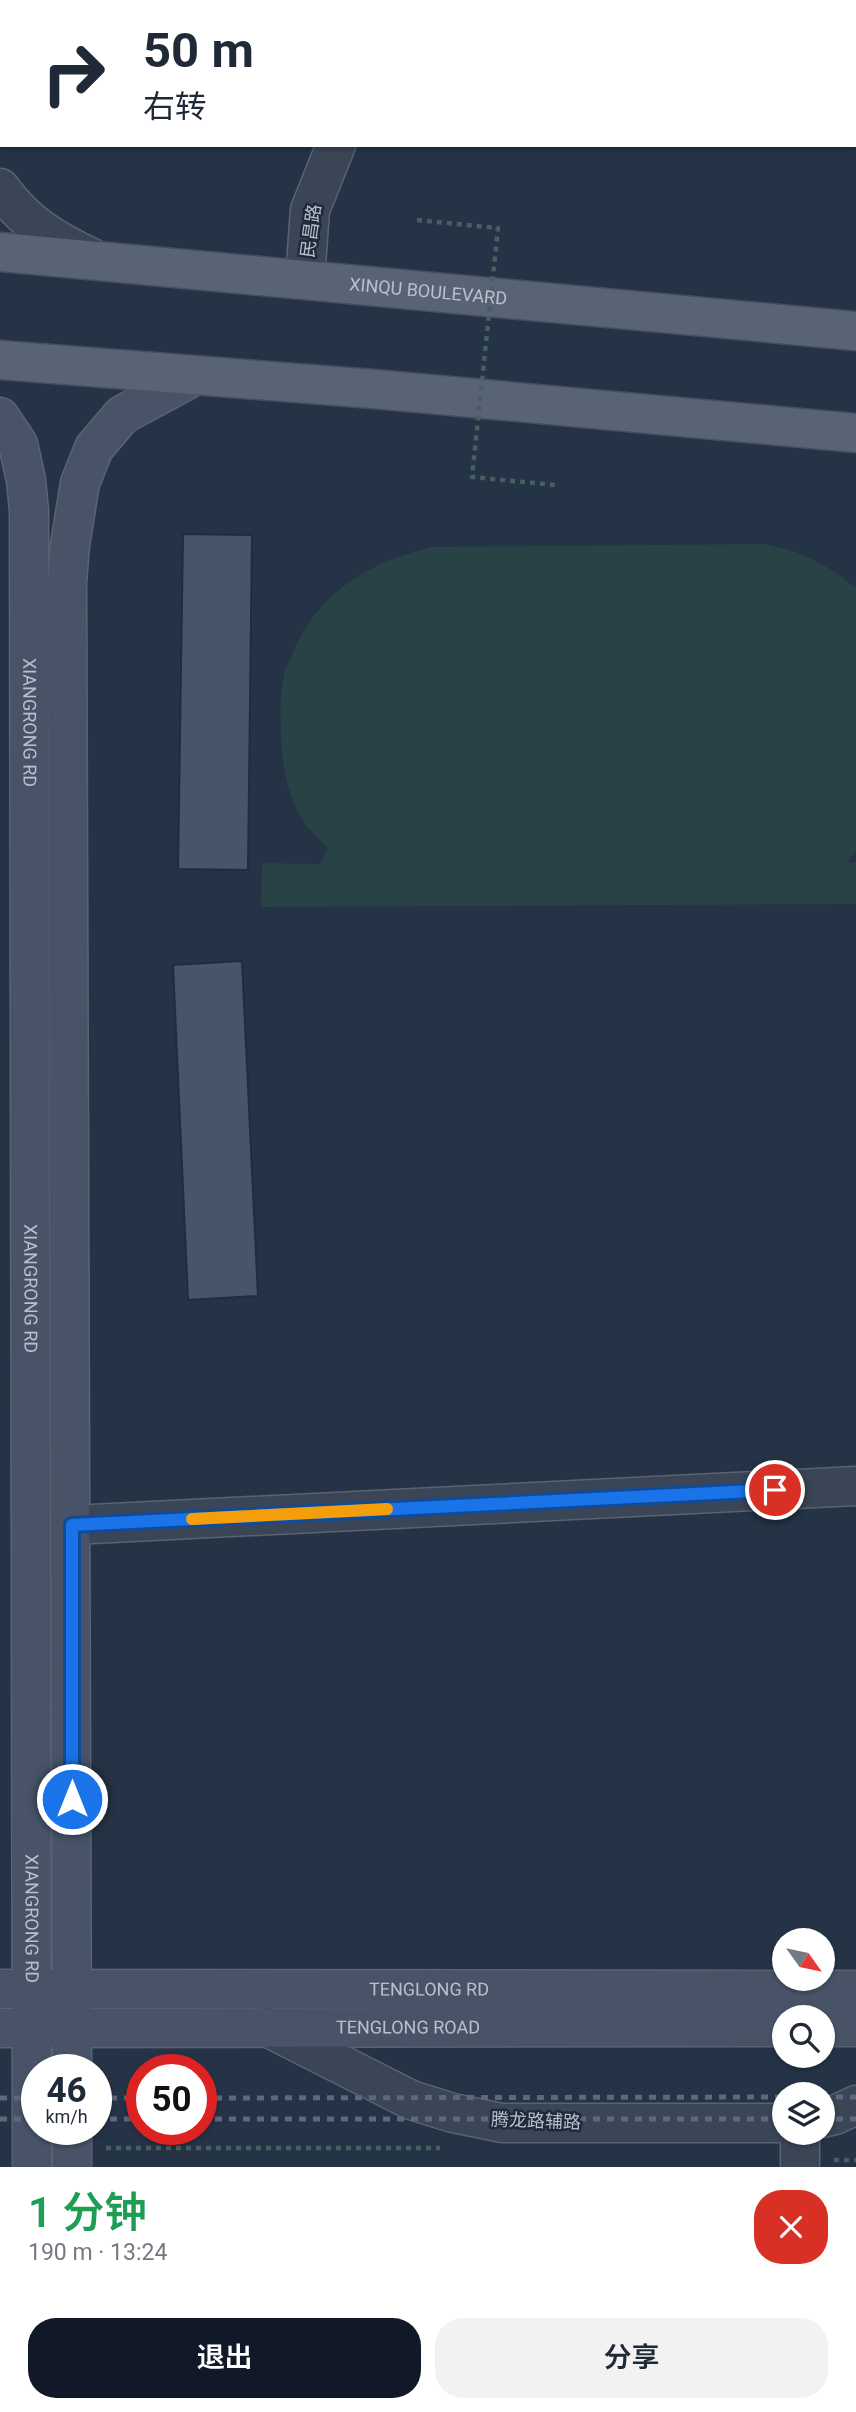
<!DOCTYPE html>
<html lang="zh">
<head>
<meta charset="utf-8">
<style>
	body { margin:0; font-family:Roboto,"Noto Sans SC",sans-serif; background:#f2f2f3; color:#1f2937; height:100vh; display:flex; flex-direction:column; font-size:26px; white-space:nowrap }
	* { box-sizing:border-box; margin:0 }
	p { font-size:23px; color:#747a83 }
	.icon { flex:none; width:38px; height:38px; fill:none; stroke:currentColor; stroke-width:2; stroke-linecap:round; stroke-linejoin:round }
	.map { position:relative; height:2167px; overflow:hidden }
	.side { display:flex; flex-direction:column; background:#fff; flex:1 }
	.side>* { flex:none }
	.hud { position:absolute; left:0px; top:0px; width:858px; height:147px; box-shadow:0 2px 5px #0004; background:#fff; color:#1f2937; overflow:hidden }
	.needle { width:46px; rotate:123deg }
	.controls { position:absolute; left:772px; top:1928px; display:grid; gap:14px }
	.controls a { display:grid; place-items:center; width:63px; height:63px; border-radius:50%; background:#fff; box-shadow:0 2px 5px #0004; font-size:35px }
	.speed { position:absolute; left:21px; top:2054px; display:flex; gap:14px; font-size:35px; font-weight:700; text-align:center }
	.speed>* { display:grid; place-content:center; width:91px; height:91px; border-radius:50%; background:#fff; box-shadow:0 2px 5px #0004; line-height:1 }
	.speed small { font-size:18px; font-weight:400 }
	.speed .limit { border:10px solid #d22; background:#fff; color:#111 }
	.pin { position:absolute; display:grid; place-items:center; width:60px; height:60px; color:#fff; margin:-30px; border:4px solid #fff; border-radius:50%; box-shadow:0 2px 7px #0007 }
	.me { position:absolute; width:77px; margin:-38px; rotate:0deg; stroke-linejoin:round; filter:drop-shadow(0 0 5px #0008) }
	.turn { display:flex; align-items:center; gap:24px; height:147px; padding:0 28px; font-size:32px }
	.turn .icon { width:91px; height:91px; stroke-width:2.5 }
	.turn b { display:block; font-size:49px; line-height:60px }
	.round { display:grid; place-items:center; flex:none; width:74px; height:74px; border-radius:28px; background:#f2f2f3 }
	.headline { display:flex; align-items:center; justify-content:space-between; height:119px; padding:0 28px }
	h1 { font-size:42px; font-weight:600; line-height:52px; color:#1e9e55 }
	.cta { display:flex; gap:14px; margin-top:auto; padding:14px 28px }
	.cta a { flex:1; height:80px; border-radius:28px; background:#111827; color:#fff; font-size:28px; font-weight:600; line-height:80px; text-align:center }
	.cta a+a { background:#f2f2f3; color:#1f2937 }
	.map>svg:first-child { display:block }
	.green { fill:#284246 }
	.building { fill:#47546a; stroke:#212c3c; stroke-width:2 }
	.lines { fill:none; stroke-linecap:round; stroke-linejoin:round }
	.minor-casing { stroke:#596372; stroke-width:41 }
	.tertiary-casing { stroke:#596372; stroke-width:41 }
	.secondary-casing { stroke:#596372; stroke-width:41 }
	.primary-casing { stroke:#444e5e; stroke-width:41 }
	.path { stroke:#465f62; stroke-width:4.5; stroke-dasharray:5 5; stroke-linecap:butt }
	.minor { stroke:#3a4555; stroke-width:38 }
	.tertiary { stroke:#3a4555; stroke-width:38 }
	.secondary { stroke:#485368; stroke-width:38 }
	.primary { stroke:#586475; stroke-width:38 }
	.rail { stroke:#5c697c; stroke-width:5; stroke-dasharray:7 7; stroke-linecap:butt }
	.path-bridge { stroke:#465f62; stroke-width:4.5; stroke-dasharray:5 5; stroke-linecap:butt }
	.route-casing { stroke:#114b97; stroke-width:18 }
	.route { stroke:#1a73e8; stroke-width:12 }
	.slow { stroke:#f59e0b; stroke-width:12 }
	.labels { text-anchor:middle; stroke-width:5; stroke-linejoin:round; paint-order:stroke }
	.street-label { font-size:18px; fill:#b8c0ce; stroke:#1f2a3a }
</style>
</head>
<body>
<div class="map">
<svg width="856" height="2167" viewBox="0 0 856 2167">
	<rect width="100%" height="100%" fill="#253346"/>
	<!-- green -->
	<path class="green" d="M762,544C799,549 828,565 856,588V852L846,862L856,863V904L261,907L262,863L320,864L328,848C321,840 312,833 306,825C288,800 281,763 281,733C280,714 280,693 284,674C286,666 291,658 294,650C320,590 373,560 434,547Z"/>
	<!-- building -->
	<path class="building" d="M118,0H233L234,2H119Z
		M183,534L252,535L248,870L178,869Z
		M242,961L258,1296L188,1300L173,965Z"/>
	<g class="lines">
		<!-- minor casing -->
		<g class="minor-casing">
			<path id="minor" d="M394,2V0
				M305,279L310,210L336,145
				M72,1525L856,1486
				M800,2133V2167"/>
		</g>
		<!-- tertiary casing -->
		<g class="tertiary-casing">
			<path id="tertiary" d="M0,188C26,224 55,241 94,259
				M267,2027L411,2100L453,2113L502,2123H784
				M822,2118L835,2115L856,2105"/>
		</g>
		<!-- secondary casing -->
		<g class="secondary-casing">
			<g id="secondary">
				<path id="s1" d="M0,417L18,444L26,480L29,511L32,2167"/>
				<path id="s2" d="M0,1989L856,1990"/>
				<path d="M822,2027H856"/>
				<path id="s3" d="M0,2028L784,2027"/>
				<path d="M72,2070L67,582L70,545L80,483L94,448L122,415L194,376"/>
				<path d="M72,2130V2167"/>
			</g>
		</g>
		<!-- primary casing -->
		<g class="primary-casing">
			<g id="primary">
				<path id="s4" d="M0,252L856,331"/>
				<path d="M0,360L374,389L856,433"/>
			</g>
		</g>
		<!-- path -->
		<path class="path" d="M106,2148H440
			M834,2160H856"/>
		<!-- minor -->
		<use href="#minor" class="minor"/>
		<!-- tertiary -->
		<use href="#tertiary" class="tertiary"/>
		<!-- secondary -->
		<use href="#secondary" class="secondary"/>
		<!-- primary -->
		<use href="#primary" class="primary"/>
		<!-- rail -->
		<path class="rail" d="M822,2097H856
			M0,2098H37
			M96,2098H142
			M201,2098L784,2097
			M0,2119H37
			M96,2119H142
			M201,2119H784
			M822,2119H856"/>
		<!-- path-bridge -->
		<path class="path-bridge" d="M417,220L498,228L472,477L555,485"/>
	</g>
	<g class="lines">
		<!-- route casing -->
		<g class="route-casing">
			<path id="route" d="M72,1799V1525L775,1490"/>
		</g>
		<!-- route -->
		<use href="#route" class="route"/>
		<!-- slow -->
		<path class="slow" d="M192,1519L387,1509"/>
	</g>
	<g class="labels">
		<!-- street labels -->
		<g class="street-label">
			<text transform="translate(311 231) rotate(-82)" y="6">民昌路</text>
			<text dy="6" stroke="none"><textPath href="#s4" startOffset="430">XINQU BOULEVARD</textPath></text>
			<text dy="6" stroke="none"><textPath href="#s1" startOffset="312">XIANGRONG RD</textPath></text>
			<text dy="6" stroke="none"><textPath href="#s1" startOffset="878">XIANGRONG RD</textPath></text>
			<text dy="6" stroke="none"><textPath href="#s1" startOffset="1508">XIANGRONG RD</textPath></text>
			<text dy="6" stroke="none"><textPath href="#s2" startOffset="429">TENGLONG RD</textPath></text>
			<text dy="6" stroke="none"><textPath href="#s3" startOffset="408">TENGLONG ROAD</textPath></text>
			<text transform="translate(536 2121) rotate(2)" y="6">腾龙路辅路</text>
		</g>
	</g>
</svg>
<div class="controls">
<a><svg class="needle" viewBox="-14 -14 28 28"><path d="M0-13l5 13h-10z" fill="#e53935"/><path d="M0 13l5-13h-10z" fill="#747a83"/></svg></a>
<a><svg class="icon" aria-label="search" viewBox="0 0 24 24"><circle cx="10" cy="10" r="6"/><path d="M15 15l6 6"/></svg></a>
<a><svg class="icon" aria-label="layers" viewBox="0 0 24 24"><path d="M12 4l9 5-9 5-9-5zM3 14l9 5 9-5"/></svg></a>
</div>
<div class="speed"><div>46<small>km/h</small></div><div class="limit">50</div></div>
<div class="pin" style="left:775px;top:1490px;background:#d93025"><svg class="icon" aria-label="arrive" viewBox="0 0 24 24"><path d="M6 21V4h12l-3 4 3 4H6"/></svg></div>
<svg class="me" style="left:72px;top:1799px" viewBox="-20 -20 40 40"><circle r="17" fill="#1a73e8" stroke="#fff" stroke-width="3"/><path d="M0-11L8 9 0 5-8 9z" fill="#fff"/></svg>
<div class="hud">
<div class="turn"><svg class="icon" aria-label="right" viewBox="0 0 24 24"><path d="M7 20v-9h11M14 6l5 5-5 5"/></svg><div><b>50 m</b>右转</div></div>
</div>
</div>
<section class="side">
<div class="headline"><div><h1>1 分钟</h1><p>190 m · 13:24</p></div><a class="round" style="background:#d93025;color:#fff"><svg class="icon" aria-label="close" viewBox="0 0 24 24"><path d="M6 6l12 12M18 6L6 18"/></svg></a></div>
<div class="cta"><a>退出</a><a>分享</a></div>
</section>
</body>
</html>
